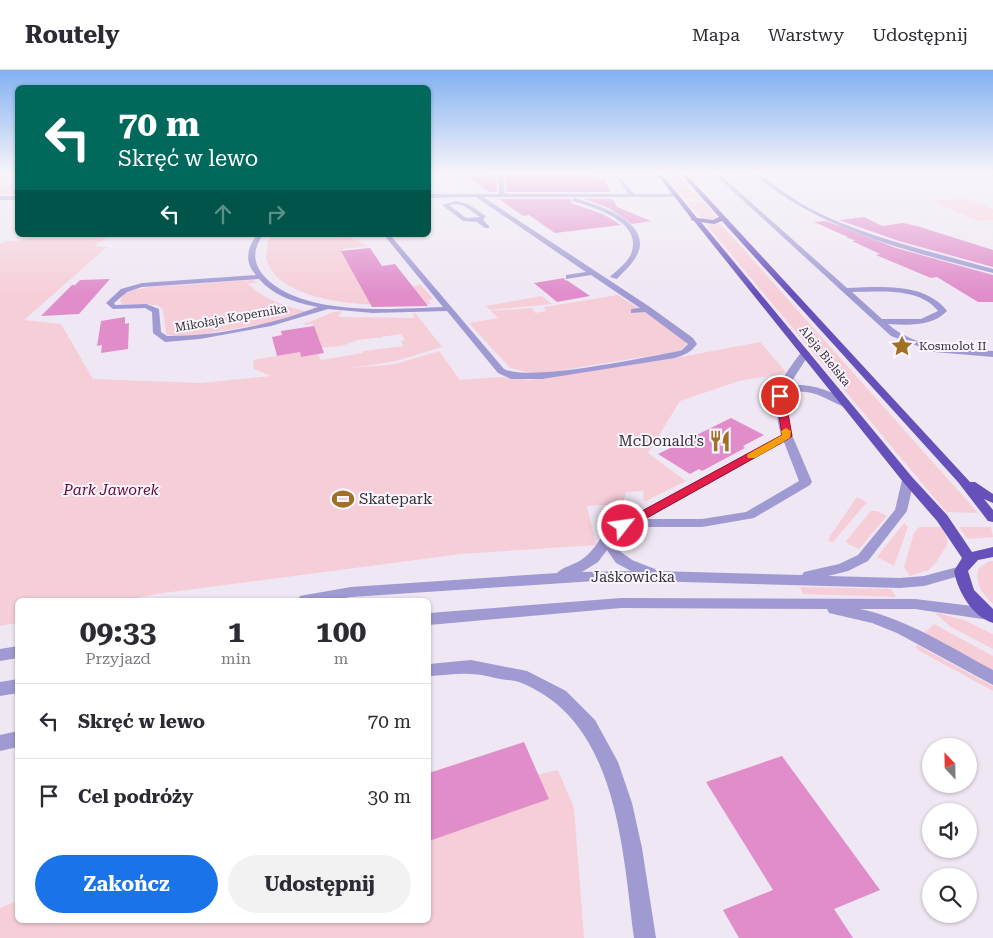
<!DOCTYPE html>
<html lang="pl">
<head>
<meta charset="utf-8">
<style>
	body { margin:0; font-family:"Roboto Serif",serif; background:#f2f2f3; color:#2b2b33; height:100vh; display:flex; flex-direction:column; font-size:19px; white-space:nowrap }
	* { box-sizing:border-box; margin:0 }
	p { font-size:16px; color:#7c7c81 }
	.icon { flex:none; width:28px; height:28px; fill:none; stroke:currentColor; stroke-width:2; stroke-linecap:round; stroke-linejoin:round }
	.map { position:relative; flex:1; overflow:hidden }
	.sheet { position:absolute; left:15px; top:528px; width:416px; height:325px; display:flex; flex-direction:column; background:#fff; border-radius:8px; box-shadow:0 1px 4px #0004 }
	.sheet>* { flex:none }
	.top-card { position:absolute; left:15px; top:15px; width:416px; height:152px; border-radius:8px; box-shadow:0 1px 4px #0004; background:#00695c; color:#fff; overflow:hidden }
	.needle { width:32px; rotate:338deg }
	.fabs { position:absolute; left:922px; top:668px; display:grid; gap:10px }
	.fabs a { display:grid; place-items:center; width:55px; height:55px; border-radius:50%; background:#fff; box-shadow:0 1px 4px #0004; font-size:25px }
	.pin { position:absolute; display:grid; place-items:center; width:42px; height:42px; color:#fff; margin:-21px; border:2px solid #fff; border-radius:50%; box-shadow:0 1px 5px #0007 }
	.me { position:absolute; width:55px; margin:-28px; rotate:60deg; stroke-linejoin:round; filter:drop-shadow(0 0 4px #0008) }
	.turn { display:flex; align-items:center; gap:18px; height:105px; padding:0 20px; font-size:22px }
	.turn .icon { width:65px; height:65px; stroke-width:2.5 }
	.turn b { display:block; font-size:35px; line-height:42px }
	.lanes { display:flex; align-items:center; height:48px; padding:0 20px; background:#0003; justify-content:center; gap:25px; direction:ltr }
	.lanes .off { opacity:.35 }
	.eta { display:flex; justify-content:space-evenly; align-items:center; height:85px; text-align:center }
	.eta b { font-size:30px; font-weight:700; line-height:35px }
	.action { display:flex; gap:10px; margin-top:auto; padding:10px 20px }
	.action a { flex:1; height:58px; border-radius:30px; background:#1a73e8; color:#fff; font-size:20px; font-weight:700; line-height:58px; text-align:center }
	.action a+a { background:#f2f2f3; color:#2b2b33 }
	ul { padding:0; list-style:none }
	li { display:flex; align-items:center; gap:15px; height:75px; padding:0 20px; border-top:1px solid #e1e1e2 }
	li div { flex:1 }
	li b { display:block; font-size:19px }
	li em { font-style:normal }
	header { display:flex; align-items:center; gap:30px; box-sizing:border-box; height:70px; padding:0 25px; background:#fff; border-bottom:1px solid #e1e1e2 }
	header strong { font-size:24px }
	nav { display:flex; gap:28px; margin-inline-start:auto; font-size:18px }
	.map>svg:first-child { display:block }
	.green { fill:#f6ced8 }
	.building { fill:#e08dca }
	.lines { fill:none; stroke-linecap:round; stroke-linejoin:round }
	.minor { fill:#a09ad3; fill-rule:evenodd }
	.major { fill:#6650b9; fill-rule:evenodd }
	.route { fill:#e11d48; stroke:#92132f }
	.slow { fill:#f59e0b }
	.labels { text-anchor:middle; stroke-width:4; stroke-linejoin:round; paint-order:stroke }
	.far-street-label { font-size:12px; fill:#353337; stroke:#fbf5ff }
	.far-poi-label { font-size:12px; fill:#353337; stroke:#fbf5ff; text-anchor:start }
	.poi-label { font-size:15px; fill:#353337; stroke:#fbf5ff; text-anchor:end }
	.park-label { font-size:15px; font-style:italic; fill:#650a32; stroke:#fbf5ff }
	.street-label { font-size:15px; fill:#353337; stroke:#fbf5ff }
</style>
</head>
<body>
<header>
<strong>Routely</strong>
<nav><a>Mapa</a><a>Warstwy</a><a>Udostępnij</a></nav>
</header>
<div class="map">
<svg width="993" height="868" viewBox="0 0 993 868">
	<rect width="100%" height="100%" fill="#efe7f3"/>
	<!-- green -->
	<path class="green" d="M663,102H675L698,128H684Z
		M17,105V124H0V106Z
		M968,129L993,139V150L977,151L931,130Z
		M688,132H704L717,148C702,154 696,143 688,132Z
		M705,153H720L978,443L946,442Z
		M33,165H110L94,176L107,177L24,250L61,254L93,309L201,313L271,306L254,299L253,290L300,282L301,287L318,284L321,290L363,283V281L404,276L401,271L405,270L401,264L381,267L382,268H375L357,270L342,276L317,278L313,254L305,255L304,253C318,251 328,241 342,241L338,247L414,248L413,243L416,244L442,277L396,291L352,298L396,294L439,281L460,310L500,307L530,310L681,287L760,272L787,303L739,311L680,331L648,383L686,411L644,432L643,421L626,422L623,434L587,436L596,475L461,484L156,524L126,530H18L17,553L0,556V174C11,168 19,174 33,165Z
		M272,165H344L368,176L342,179L369,222L421,215L433,229L428,230L431,234C387,236 313,238 278,208C273,204 269,196 266,189L268,171Z
		M252,210L258,212L248,214C265,230 285,236 306,241L315,237L319,238L274,252L180,268L166,264L163,240L158,235L122,234L120,230L125,222L149,217Z
		M618,225L682,266L686,271V275L682,279L674,282L544,303H530L510,298L469,253L498,248L491,241L532,238L535,243L546,241L544,237Z
		M542,226L552,234L490,240L486,236Z
		M857,427L867,432L833,472L829,471L828,469Z
		M871,441H877L887,446L859,479L848,474L846,471Z
		M904,453L908,457L894,496L877,487Z
		M919,457H942L947,469V475L937,491L929,500L910,506L904,497L914,463Z
		M959,457H991L993,467L968,469Z
		M989,491H993V534C982,523 975,514 978,499Z
		M800,517L891,519L896,527L803,524Z
		M934,542L964,550L993,564V579L951,557Z
		M934,554L993,586V600L925,564V562Z
		M917,575L993,616V621L918,580L916,577Z
		M558,700L574,738L584,868H0V838L17,831L18,850H429V731Z"/>
	<!-- building -->
	<path class="building" d="M514,102H589L593,109H604L610,122H507L504,105H515Z
		M496,105L497,122H489L466,106Z
		M499,129H571V133L603,144L621,155L555,163L529,145L523,146Z
		M584,129H613L617,137L651,151L632,154L609,138Z
		M864,147L882,156L903,153L917,156L993,180V197L899,171L839,150Z
		M826,151L896,178L993,205V232H978L937,207L931,208L876,185L880,184L852,171H856L846,167H848L814,152Z
		M370,178L382,196L395,194L428,236L372,237L341,181Z
		M564,208L565,210L568,211L590,226L557,232L534,213Z
		M110,209L79,244L41,246L72,215H75L80,210Z
		M125,247V254L129,253L128,279L101,283L102,275L97,276L101,251Z
		M314,256L324,283L301,287L300,282L277,286L272,267L282,265L281,261Z
		M731,348L764,365L743,376L745,378L702,401L699,399L690,404L658,384Z
		M524,672L549,729L429,771V703Z
		M782,686L880,820L834,839L853,868H739L723,840L773,820L706,712Z"/>
	<g class="lines">
		<!-- minor -->
		<path class="minor" d="M498,102H502L505,124H628L619,109L621,108L634,124H676L674,127H483L650,237L693,268L697,274C691,282 685,285 675,288L542,309H511L498,303L447,241L373,243L328,239L271,256L200,269L165,272L153,263L152,242L145,238L113,239L106,233L121,219L142,213L256,205C244,192 247,178 257,165H263C253,179 252,192 264,206C301,247 392,239 443,237L384,165H390L504,299C530,312 640,288 674,282L682,280L688,274L645,242L631,243V239L640,238L591,205L566,209V205L586,202L476,127L429,128V124H499ZM259,209C274,226 296,233 318,237C273,254 215,267 167,266L161,262L159,239L146,234L115,235L114,233L127,222L142,217Z
			M712,102H717L847,218C880,217 925,212 947,241C932,257 908,255 888,254C916,279 957,279 993,281V287L934,282L891,266ZM852,222C880,222 919,217 938,241L921,249H882Z
			M751,102H757C773,114 789,127 807,137C865,168 931,181 993,199V203C908,181 819,160 751,102Z
			M982,102L993,104V107L982,103Z
			M0,126H18V130H0Z
			M574,128C596,134 654,152 637,185C632,195 624,201 617,209L610,207C617,200 627,193 631,184C644,152 594,137 572,131Z
			M456,131L468,134L486,146L483,150L489,156V158H485L477,152L463,151L442,135ZM456,134L464,136L480,147L466,148L449,135Z
			M805,280L810,283L788,317C803,310 840,323 851,334L846,337L842,336C823,328 806,314 786,327V339L792,365L812,412L810,415L754,448L702,457H644L618,465L621,482L632,490L655,499L657,501L802,505L804,502L839,494L858,485L895,440L902,410L908,406L914,410L907,441L868,491L848,501L828,506L900,508L924,506L961,496L966,498L968,501L966,504L924,516L900,518L610,510L351,527L335,530H298L300,526L305,525L351,517L557,503C562,497 574,495 581,490C592,483 599,471 606,460L781,365C770,323 777,315 802,281ZM784,372L799,411L746,442L702,449H646ZM607,480L616,493L631,501L582,502L598,492Z
			M621,528L915,529L989,538L993,540V548L989,550L915,539H860C908,549 951,578 993,600V615L897,563L872,553L829,543L827,539L621,538L429,555V543Z
			M18,576V588L0,591V579Z
			M471,590L527,601L566,621L595,650L618,692L632,733L642,778L656,868H634C622,778 618,650 519,612C513,610 506,610 500,609C491,607 480,604 470,604C457,603 442,606 429,606V594Z
			M18,609V623L0,626V612Z
			M18,661V677L0,681V665Z"/>
		<!-- major -->
		<path class="major" d="M655,102H660L697,148L713,150L719,147L679,102H684L970,412H975L993,424V433L984,429L993,440V452L988,451L958,412L722,151L714,154L701,152L912,407L947,445L972,482L993,477V487L978,490L968,501L974,520L993,539V553C972,546 958,522 954,501L962,488L937,451L904,413L694,151L691,150V148Z"/>
	</g>
	<!-- sky -->
	<linearGradient id="sky" x2="0" y2="1"><stop stop-color="#81b1f1"/><stop offset="0.46" stop-color="#f8f4fa"/><stop offset="1" stop-color="#f8f4fa" stop-opacity="0"/></linearGradient>
	<rect width="993" height="224" fill="url(#sky)"/>
	<!-- route -->
	<path class="route" d="M780,323L785,326L792,366L790,368L627,459H618L617,456L618,454L782,365L776,326Z"/>
	<!-- slow -->
	<path class="slow" d="M786,358L791,361L790,368L755,388H748L747,386L748,384L782,365L781,361Z"/>
	<!-- icons -->
	<defs>
		<g id="sight-bare" transform="scale(1.725)"><path d="M0-6L1.8-2.2L6-1.7L2.9 1.2L3.7 5.4L0 3.3L-3.7 5.4L-2.9 1.2L-6-1.7L-1.8-2.2Z" fill="#a07024" stroke="#fbf5ff" stroke-width="2.5" paint-order="stroke"/></g>
		<g id="restaurant-bare" transform="scale(1.725)"><path d="M-5-6h1v4h1v-4h1v4h1v-4h1v5L-1.5 .5V6h-2V.5L-5-1ZM5-6V6H3V1.5H1.5Q1.5-4 5-6Z" fill="#a07024" stroke="#fbf5ff" stroke-width="2.5" paint-order="stroke"/></g>
		<g id="stadium-bare" transform="scale(1.725)"><path d="M0-5a6.5 5 0 1 0 0 10a6.5 5 0 1 0 0-10ZM-3.5-1.8h7v3.6h-7Z" fill="#a07024" stroke="#fbf5ff" stroke-width="2.5" paint-order="stroke"/></g>
	</defs>
	<g fill-rule="evenodd">
		<use href="#sight-bare" x="902" y="276"/>
		<use href="#restaurant-bare" x="720" y="371"/>
		<use href="#stadium-bare" x="343" y="429"/>
	</g>
	<g class="labels">
		<!-- far-street labels -->
		<g class="far-street-label">
			<text transform="translate(231 248) rotate(-10)" y="4">Mikołaja Kopernika</text>
			<text transform="translate(825 286) rotate(51)" y="4">Aleja Bielska</text>
		</g>
		<!-- far-poi labels -->
		<g class="far-poi-label">
			<text x="919" y="280">Kosmolot II</text>
		</g>
		<!-- poi labels -->
		<g class="poi-label">
			<text x="704" y="376">McDonald's</text>
			<text x="359" y="434" text-anchor="start">Skatepark</text>
		</g>
		<!-- park labels -->
		<g class="park-label">
			<text x="111" y="425">Park Jaworek</text>
		</g>
		<!-- street labels -->
		<g class="street-label">
			<text x="633" y="512">Jaśkowicka</text>
		</g>
	</g>
</svg>
<div class="fabs">
<a><svg class="needle" viewBox="-14 -14 28 28"><path d="M0-13l5 13h-10z" fill="#e53935"/><path d="M0 13l5-13h-10z" fill="#7c7c81"/></svg></a>
<a><svg class="icon" aria-label="sound" viewBox="0 0 24 24"><path d="M4 9h4l5-4v14l-5-4H4zM17 9q2 3 0 6"/></svg></a>
<a><svg class="icon" aria-label="search" viewBox="0 0 24 24"><circle cx="10" cy="10" r="6"/><path d="M15 15l6 6"/></svg></a>
</div>
<div class="pin" style="left:780px;top:326px;background:#d93025"><svg class="icon" aria-label="arrive" viewBox="0 0 24 24"><path d="M6 21V4h12l-3 4 3 4H6"/></svg></div>
<svg class="me" style="left:623px;top:456px" viewBox="-20 -20 40 40"><circle r="17" fill="#e11d48" stroke="#fff" stroke-width="3"/><path d="M0-11L8 9 0 5-8 9z" fill="#fff"/></svg>
<div class="top-card">
<div class="turn"><svg class="icon" aria-label="left" viewBox="0 0 24 24"><path d="M17 20v-9H6M10 6l-5 5 5 5"/></svg><div><b>70 m</b>Skręć w lewo</div></div>
<div class="lanes"><svg class="icon" aria-label="left" viewBox="0 0 24 24"><path d="M17 20v-9H6M10 6l-5 5 5 5"/></svg><svg class="icon off" aria-label="ahead" viewBox="0 0 24 24"><path d="M12 20V5M6 11l6-6 6 6"/></svg><svg class="icon off" aria-label="right" viewBox="0 0 24 24"><path d="M7 20v-9h11M14 6l5 5-5 5"/></svg></div>
</div>
<section class="sheet">
<div class="eta">
<div><b>09:33</b><p>Przyjazd</p></div>
<div><b>1</b><p>min</p></div>
<div><b>100</b><p>m</p></div>
</div>
<ul>
<li><svg class="icon" aria-label="left" viewBox="0 0 24 24"><path d="M17 20v-9H6M10 6l-5 5 5 5"/></svg><div><b>Skręć w lewo</b></div><em>70 m</em></li>
<li><svg class="icon" aria-label="arrive" viewBox="0 0 24 24"><path d="M6 21V4h12l-3 4 3 4H6"/></svg><div><b>Cel podróży</b></div><em>30 m</em></li>
</ul>
<div class="action"><a>Zakończ</a><a>Udostępnij</a></div>
</section>
</div>
</body>
</html>
